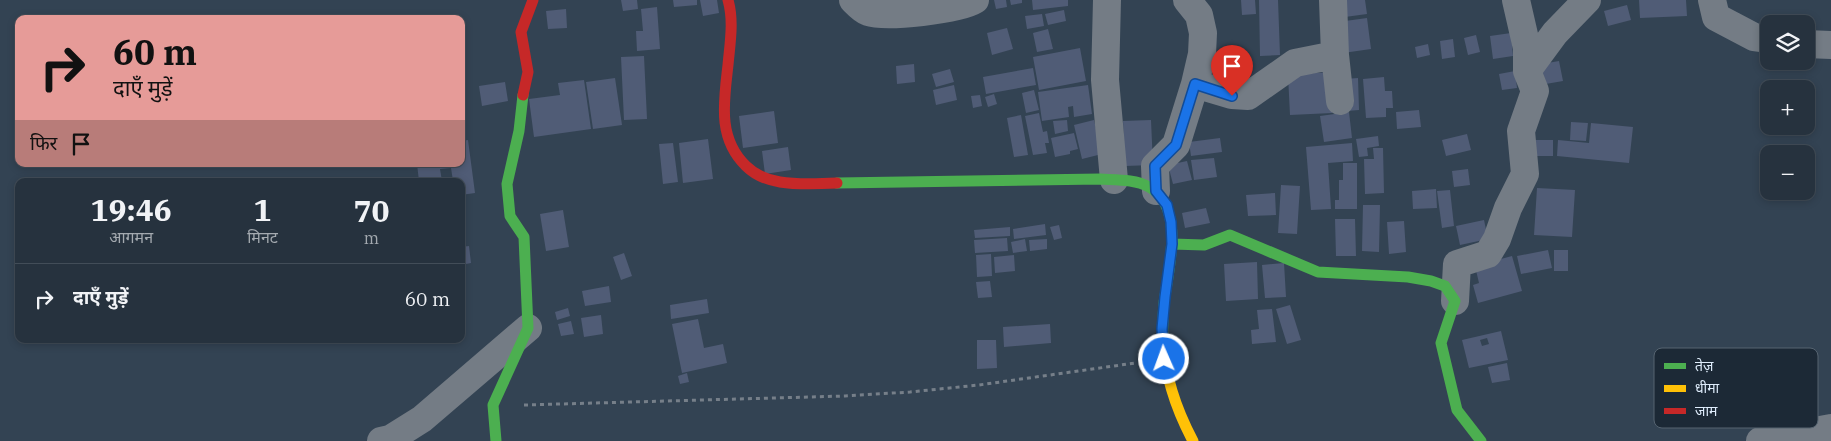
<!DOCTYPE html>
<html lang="hi">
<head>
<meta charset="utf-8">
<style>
	body { margin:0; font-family:"IBM Plex Serif","Noto Sans Devanagari",serif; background:#2e3a45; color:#f1f3f6; height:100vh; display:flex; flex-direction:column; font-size:19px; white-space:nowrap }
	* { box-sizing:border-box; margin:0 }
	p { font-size:16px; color:#a4aab0 }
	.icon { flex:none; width:28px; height:28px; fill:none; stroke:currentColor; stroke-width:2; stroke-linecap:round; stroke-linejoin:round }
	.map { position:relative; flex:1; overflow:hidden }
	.side { position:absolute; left:15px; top:178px; width:450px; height:165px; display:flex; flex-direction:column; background:#26323e; border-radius:10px; box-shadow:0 2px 8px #0003,0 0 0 1px #424d58 }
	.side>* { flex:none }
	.hud { position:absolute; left:15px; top:15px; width:450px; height:152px; border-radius:10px; box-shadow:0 2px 8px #0003,0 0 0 1px #424d58; background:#e69b98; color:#111; overflow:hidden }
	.tools { position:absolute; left:1760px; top:15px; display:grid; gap:10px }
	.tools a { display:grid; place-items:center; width:55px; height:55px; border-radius:10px; background:#26323e; box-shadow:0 2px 8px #0003,0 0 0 1px #424d58; font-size:25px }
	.pin { position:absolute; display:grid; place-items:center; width:42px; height:42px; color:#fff; margin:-51px -21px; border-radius:50% 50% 50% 0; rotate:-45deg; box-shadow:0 0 5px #0007 }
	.pin .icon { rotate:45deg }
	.me { position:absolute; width:55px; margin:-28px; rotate:358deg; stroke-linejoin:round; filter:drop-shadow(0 0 4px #0008) }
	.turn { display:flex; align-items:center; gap:18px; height:105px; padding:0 15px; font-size:22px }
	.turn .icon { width:65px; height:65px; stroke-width:2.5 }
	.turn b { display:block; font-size:35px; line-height:42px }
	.then { display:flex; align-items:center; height:48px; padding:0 15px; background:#0003; gap:10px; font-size:19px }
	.eta { display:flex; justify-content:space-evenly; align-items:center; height:85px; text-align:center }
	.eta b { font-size:30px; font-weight:700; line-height:35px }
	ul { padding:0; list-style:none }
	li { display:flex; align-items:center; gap:15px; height:70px; padding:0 15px; border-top:1px solid #424d58 }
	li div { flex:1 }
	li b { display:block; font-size:19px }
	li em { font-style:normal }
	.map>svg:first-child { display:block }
	.building { fill:#505c76; fill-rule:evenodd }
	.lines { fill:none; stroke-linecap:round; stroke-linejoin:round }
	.path { stroke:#767f89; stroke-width:3; stroke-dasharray:4 4; stroke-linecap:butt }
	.street { stroke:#747c85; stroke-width:28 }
	.fast { stroke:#4caf50; stroke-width:11 }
	.slow { stroke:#ffc107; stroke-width:11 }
	.jam { stroke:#c62828; stroke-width:11 }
	.route-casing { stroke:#114b97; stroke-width:12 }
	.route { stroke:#1a73e8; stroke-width:9 }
	.key { fill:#1c2936; stroke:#566471; stroke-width:1 }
	.key-label { font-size:14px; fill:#dfedfc }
</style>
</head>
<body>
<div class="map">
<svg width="1831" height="441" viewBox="0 0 1831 441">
	<rect width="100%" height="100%" fill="#334353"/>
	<!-- building -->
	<path class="building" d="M621,0H637L638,9L623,11Z
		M673,0H697V5L674,7Z
		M700,0H717L719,13L703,16Z
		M994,0H1006L1007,7L996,9Z
		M1010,0H1022V3L1011,5Z
		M1032,0H1068V6L1033,10Z
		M1241,0H1255L1256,14L1242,15Z
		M1259,0H1278L1280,55L1260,56Z
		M1342,0H1365L1367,14L1345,17Z
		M1639,0H1686L1687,16L1640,18Z
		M1627,5L1631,20L1608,26L1604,11Z
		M657,7L660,49L637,51L636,31H643L641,9Z
		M566,9L567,28L548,29L546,11Z
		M1064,10L1066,21L1048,25L1045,14Z
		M1042,14L1044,26L1027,29L1025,16Z
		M1367,18L1371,49L1343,53L1338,22Z
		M1007,28L1013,49L992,55L987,33Z
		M1048,29L1053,49L1037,52L1033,33Z
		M1511,33L1513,56L1493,59L1490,36Z
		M1476,35L1480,52L1468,55L1464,38Z
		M1453,39L1455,57L1442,59L1440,41Z
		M1428,44L1430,55L1417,58L1415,47Z
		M1080,48L1086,81L1039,90L1033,57Z
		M644,56L647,119L624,120L621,57Z
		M1559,61L1563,81L1540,85L1536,65Z
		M914,64L915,82L897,84L896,66Z
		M1033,68L1036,85L986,94L983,77Z
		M950,69L954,82L936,87L932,74Z
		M1515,71L1517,88L1502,90L1499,74Z
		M1330,72L1332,113L1290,115L1288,75Z
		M1384,77L1385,91H1392L1393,108H1386V117L1366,118L1363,79Z
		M615,78L622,125L593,129L586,82Z
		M1358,78L1359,110L1347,111L1345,79Z
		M584,80L591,129L534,137L529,99L560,95L558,83Z
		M505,82L508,101L482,106L479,86Z
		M954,85L957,100L936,105L933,90Z
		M1088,85L1092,114L1074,117L1073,106L1068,107L1069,117L1042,121L1038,92Z
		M1034,90L1039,110L1026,113L1022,93Z
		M994,94L997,104L988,107L985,97Z
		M980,95L982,106L973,108L971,96Z
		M1419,110L1421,127L1397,129L1396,112Z
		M774,111L778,143L743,148L739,116Z
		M1349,112L1352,138L1324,142L1320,116Z
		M1039,113L1043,132L1047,131L1049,143H1045L1047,153L1033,155L1025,116Z
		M1021,115L1028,155L1014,157L1007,118Z
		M1067,120L1068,131L1055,134L1053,121Z
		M1094,120L1102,154L1082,159L1074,125Z
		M1151,120L1153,165L1125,166L1123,121Z
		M1571,122L1588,123L1586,141L1570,140Z
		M1591,123L1633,127L1629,163L1557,156L1558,140L1589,143Z
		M1074,133L1078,149L1070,151V154L1055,157L1051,138Z
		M1467,134L1471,150L1446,156L1442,140Z
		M1378,136L1379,146L1367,148L1368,156L1359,157L1356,139Z
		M1220,138L1222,152L1191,156L1189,142Z
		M708,139L713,179L683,183L679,143Z
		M468,140L475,193L461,195V181H453L451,168L440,169L442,181H419L417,164H461V141Z
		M1531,140H1553V156H1530Z
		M673,143L678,182L663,184L659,144Z
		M1352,143L1353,161L1328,163L1331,209L1311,210L1306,147Z
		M788,147L791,170L765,174L762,151Z
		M1373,148H1383L1384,193L1365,194L1364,159H1374Z
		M1214,158L1217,177L1194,180L1191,160Z
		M1187,161L1192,180L1173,184L1168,165Z
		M1343,163H1357V209H1335V200H1339V180H1343Z
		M1468,169L1470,185L1454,187L1452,171Z
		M1281,185L1300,186L1297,234L1278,233Z
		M1537,188L1575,190L1572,237L1534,235Z
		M1436,189L1437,208L1413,209L1412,191Z
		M1450,190L1454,226L1442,228L1437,191Z
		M1275,193L1276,215L1248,216L1246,195Z
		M1363,205H1380L1379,252L1362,251Z
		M1206,208L1210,223L1185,228L1182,213Z
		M563,210L569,247L546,251L540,214Z
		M1335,219H1355L1356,256H1336Z
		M1484,220L1488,239L1460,245L1456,226Z
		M1404,221L1406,252L1389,254L1387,222Z
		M1045,224L1046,235L1014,239L1013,229Z
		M1059,225L1062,238L1054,240L1050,227Z
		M1010,227V236L975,238L974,230Z
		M1007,238L1008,251L975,253L974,240Z
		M1025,239L1027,251L1013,253L1011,242Z
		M1047,239V249L1030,251L1029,240Z
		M469,246L471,263L461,265V247Z
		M1548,250L1552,268L1521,274L1517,256Z
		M1554,250H1568V271H1554Z
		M624,253L632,276L621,280L613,257Z
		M991,254L992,276L977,277L976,255Z
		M1014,255L1015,271L995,273L994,257Z
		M1512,256L1522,291L1478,303L1473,285L1479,283L1475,266Z
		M1257,262L1258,299L1226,301L1224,264Z
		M1284,263L1286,297L1265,298L1262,265Z
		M990,281L992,297L978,298L976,282Z
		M609,286L611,302L585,306L582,291Z
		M707,299L709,313L671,319L670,305Z
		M1290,305L1301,340L1287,344L1276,309Z
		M568,308L570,316L557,320L555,312Z
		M1272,309L1276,342L1252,344L1251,330L1259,329L1257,310Z
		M601,315L603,334L584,337L581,318Z
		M698,319L704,348L723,344L727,363L682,373L672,324Z
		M571,321L574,334L561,336L558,324Z
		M1050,324L1051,343L1004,347L1003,327Z
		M1501,331L1508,360L1469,368L1462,340ZM1487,338L1489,344L1482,346L1480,340Z
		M977,340H996L997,368L977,369Z
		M1507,363L1510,380L1492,383L1488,367Z
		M687,373L689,382L680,384L678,376Z"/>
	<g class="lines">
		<!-- path -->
		<path class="path" d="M524,405L845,396L910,392L979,385L1135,363"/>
		<!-- street -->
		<path class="street" d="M853,0C858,5 861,9 868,12C886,18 959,10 975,0
			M1107,0L1105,80L1114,180
			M1333,0L1335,55L1340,101
			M1516,0L1527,48V71
			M1712,0L1716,17L1754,37L1769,39
			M1806,44L1831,45
			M1195,84L1232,95L1248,96L1295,63L1335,55
			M1156,191L1155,166L1176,145L1195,84L1202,54L1203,33L1199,15L1187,0
			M1455,301L1457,264L1488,254L1497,239L1508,208L1525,174L1521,131L1535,91L1527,71L1555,33L1587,0
			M381,441L390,439L422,419L528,328
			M1760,441L1831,428"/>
		<!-- fast -->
		<path class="fast" d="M837,183L1100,179C1116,180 1135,179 1149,187C1186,207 1168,270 1164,303C1163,316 1162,328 1163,341
			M1172,244L1204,245L1230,235L1318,272L1408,277L1431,281L1445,286L1455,301L1441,343L1457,410L1481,441
			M496,441L493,405L528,328L524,237L510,216L507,184L519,131L523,95"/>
		<!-- slow -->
		<path class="slow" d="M1163,341C1165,378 1176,409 1193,441"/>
		<!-- jam -->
		<path class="jam" d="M728,0C734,21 730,43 728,65C724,101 717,138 746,166C755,175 767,180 780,182C798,185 818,184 837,183
			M523,95L528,72L521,32L533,0"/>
	</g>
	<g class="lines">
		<!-- route casing -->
		<g class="route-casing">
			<path id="route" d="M1164,359L1162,329L1165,297L1172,244L1171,222L1167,205L1156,191L1155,166L1176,145L1195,84L1232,96"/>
		</g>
		<!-- route -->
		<use href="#route" class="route"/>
	</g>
	<!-- legend -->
	<rect x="1654" y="348" width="164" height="80" rx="8" class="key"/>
	<rect x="1664" y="363" width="22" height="6" fill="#4caf50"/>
	<rect x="1664" y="385" width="22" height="7" fill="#ffc107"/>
	<rect x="1664" y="408" width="22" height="6" fill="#c62828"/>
	<g class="key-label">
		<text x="1695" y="371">तेज़</text>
		<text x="1695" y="393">धीमा</text>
		<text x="1695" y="416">जाम</text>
	</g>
</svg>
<div class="tools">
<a><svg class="icon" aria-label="layers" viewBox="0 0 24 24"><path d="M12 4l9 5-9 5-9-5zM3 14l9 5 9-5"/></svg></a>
<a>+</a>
<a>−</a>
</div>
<div class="pin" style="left:1232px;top:96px;background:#d93025"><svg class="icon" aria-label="arrive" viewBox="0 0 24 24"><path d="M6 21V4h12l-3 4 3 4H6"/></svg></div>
<svg class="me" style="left:1164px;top:359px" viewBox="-20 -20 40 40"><circle r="17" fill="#1a73e8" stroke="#fff" stroke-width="3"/><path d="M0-11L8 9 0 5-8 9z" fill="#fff"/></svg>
<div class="hud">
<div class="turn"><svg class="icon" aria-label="right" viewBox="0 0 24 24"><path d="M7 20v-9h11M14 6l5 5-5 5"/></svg><div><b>60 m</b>दाएँ मुड़ें</div></div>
<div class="then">फिर<svg class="icon" aria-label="arrive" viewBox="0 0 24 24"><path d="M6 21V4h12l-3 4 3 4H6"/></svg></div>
</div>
<section class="side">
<div class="eta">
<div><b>19:46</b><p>आगमन</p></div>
<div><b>1</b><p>मिनट</p></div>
<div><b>70</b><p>m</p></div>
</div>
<ul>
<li><svg class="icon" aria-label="right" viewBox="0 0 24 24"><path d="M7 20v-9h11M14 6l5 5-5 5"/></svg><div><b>दाएँ मुड़ें</b></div><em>60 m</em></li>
</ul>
</section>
</div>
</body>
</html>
